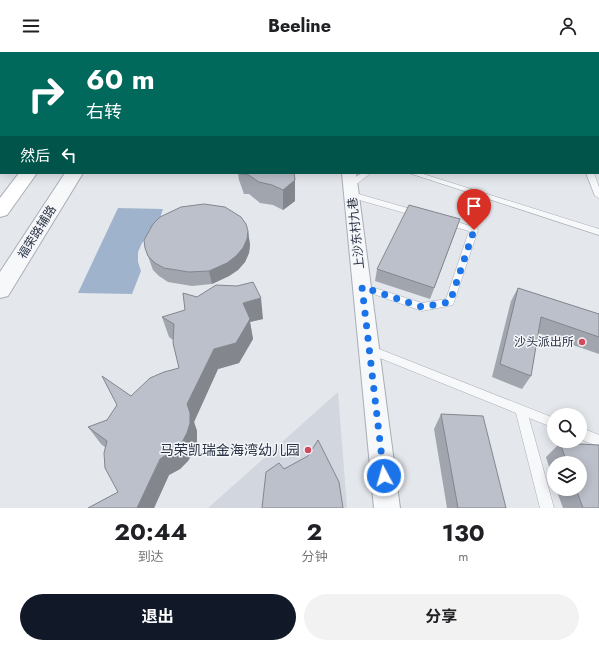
<!DOCTYPE html>
<html lang="zh">
<head>
<meta charset="utf-8">
<style>
	body { margin:0; font-family:Jost,"Noto Sans SC",sans-serif; background:#f2f2f2; color:#202124; height:100vh; display:flex; flex-direction:column; font-size:15px; white-space:nowrap }
	* { box-sizing:border-box; margin:0 }
	p { font-size:13px; color:#757577 }
	.icon { flex:none; width:22px; height:22px; fill:none; stroke:currentColor; stroke-width:2; stroke-linecap:round; stroke-linejoin:round }
	.map { position:relative; height:456px; overflow:hidden }
	.drawer { display:flex; flex-direction:column; background:#fff; flex:1 }
	.drawer>* { flex:none }
	.top-card { position:absolute; left:0px; top:0px; width:599px; height:122px; box-shadow:0 2px 10px #0003; background:#00695c; color:#fff; overflow:hidden }
	.controls { position:absolute; left:547px; top:356px; display:grid; gap:8px }
	.controls a { display:grid; place-items:center; width:40px; height:40px; border-radius:50%; background:#fff; box-shadow:0 2px 10px #0003; font-size:20px }
	.pin { position:absolute; display:grid; place-items:center; width:34px; height:34px; color:#fff; margin:-41px -17px; border-radius:50% 50% 50% 0; rotate:-45deg; box-shadow:0 0 4px #0007 }
	.pin .icon { rotate:45deg }
	.me { position:absolute; width:44px; margin:-22px; rotate:354deg; stroke-linejoin:round; filter:drop-shadow(0 0 3px #0008) }
	.turn { display:flex; align-items:center; gap:14px; height:84px; padding:0 20px; font-size:18px }
	.turn .icon { width:52px; height:52px; stroke-width:2.5 }
	.turn b { display:block; font-size:28px; line-height:34px }
	.then { display:flex; align-items:center; height:38px; padding:0 20px; background:#0003; gap:8px; font-size:15px }
	.eta { display:flex; justify-content:space-evenly; align-items:center; height:68px; text-align:center }
	.eta b { font-size:24px; font-weight:700; line-height:28px }
	.primary-button { display:flex; gap:8px; margin-top:auto; padding:8px 20px }
	.primary-button a { flex:1; height:46px; border-radius:24px; background:#111827; color:#fff; font-size:16px; font-weight:700; line-height:46px; text-align:center }
	.primary-button a+a { background:#f2f2f2; color:#202124 }
	header { display:flex; justify-content:space-between; align-items:center; height:52px; padding:0 20px; background:#fff; font-size:18px; font-weight:700 }
	.map>svg:first-child { display:block }
	.built { fill:#d2d6de }
	.water { fill:#9fb4cc }
	.lines { fill:none; stroke-linecap:round; stroke-linejoin:round }
	.service-casing { stroke:#a9aeb7; stroke-width:1 }
	.minor-casing { stroke:#a9aeb7; stroke-width:2 }
	.tertiary-casing { stroke:#a9aeb7; stroke-width:2 }
	.secondary-casing { stroke:#a9aeb7; stroke-width:2 }
	.motorway-casing { stroke:#8b94a3; stroke-width:2 }
	.service { fill:#f7f8fa; fill-rule:evenodd }
	.minor { fill:#f7f8fa; fill-rule:evenodd }
	.tertiary { fill:#f7f8fa; fill-rule:evenodd }
	.secondary { fill:#fff; fill-rule:evenodd }
	.motorway { fill:#fff; fill-rule:evenodd }
	.wall { fill:#a1a5ae }
	.shaded-wall { fill:#83868d }
	.building { fill:#bbc0ca; stroke:#83868d }
	.route { stroke:#1a73e8; stroke-width:7; stroke-dasharray:0 12.6 }
	.poi-dot { fill:#d1495b; stroke:#f4f6f9; stroke-width:1.5 }
	.labels { text-anchor:middle; stroke-width:3; stroke-linejoin:round; paint-order:stroke }
	.street-label { font-size:12px; fill:#2b3445; stroke:#f4f6f9 }
	.poi-label { font-size:12px; fill:#2b3445; stroke:#f4f6f9; text-anchor:end }
	.near-poi-label { font-size:14px; fill:#2b3445; stroke:#f4f6f9; text-anchor:end }
</style>
</head>
<body>
<header><svg class="icon" aria-label="menu" viewBox="0 0 24 24"><path d="M4 6h16M4 12h16M4 18h16"/></svg>Beeline<svg class="icon" aria-label="person" viewBox="0 0 24 24"><circle cx="12" cy="8" r="4"/><path d="M4 21q1-7 8-7t8 7"/></svg></header>
<div class="map">
<svg width="599" height="456" viewBox="0 0 599 456">
	<rect width="100%" height="100%" fill="#e4e7ec"/>
	<!-- built -->
	<path class="built" d="M338,340L347,456H208Z"/>
	<!-- water -->
	<path class="water" d="M118,156L163,157L157,175L148,183L142,191L138,200V210L141,219L132,242L78,241Z"/>
	<g class="lines">
		<!-- service casing -->
		<g class="service-casing">
			<path id="service" d="M598,95H599V99H598Z
				M598,112H599V116H598Z
				M362,121H371L354,134H348V130Z
				M409,121H420L599,177V183Z
				M586,121H594L599,135V146L595,144Z
				M349,141H355L421,160L422,162L418,164H415L349,145Z
				M447,167L477,176L478,178L453,253L422,259L359,237L357,235L359,233L362,232L422,251L446,247L469,179L444,172L443,170Z
				M369,293L554,366V376L529,366L554,456H540L516,361L365,300L364,297L365,294Z
				M580,375L599,383V395L580,387Z"/>
		</g>
		<!-- minor casing -->
		<g class="minor-casing">
			<path id="minor" d="M326,0H336L337,1H327Z
				M342,121H356L400,456H374Z"/>
		</g>
		<!-- tertiary casing -->
		<g class="tertiary-casing">
			<path id="tertiary" d="M65,121H83L8,244L0,246V220Z"/>
		</g>
		<!-- secondary casing -->
		<g class="secondary-casing">
			<path id="secondary" d="M19,121H37L7,163L0,165V146Z"/>
		</g>
		<!-- motorway casing -->
		<g class="motorway-casing">
			<path id="motorway" d="M0,14H1L0,23Z"/>
		</g>
		<!-- service -->
		<use href="#service" class="service"/>
		<!-- minor -->
		<use href="#minor" class="minor"/>
		<!-- tertiary -->
		<use href="#tertiary" class="tertiary"/>
		<!-- secondary -->
		<use href="#secondary" class="secondary"/>
		<!-- motorway -->
		<use href="#motorway" class="motorway"/>
	</g>
	<!-- wall -->
	<path class="wall" d="M338,0H528L527,1H338Z
		M599,114V121L598,119V116Z
		M238,121H294L295,149L283,158L273,153L260,151L249,142H244L239,128Z
		M456,178L430,247L375,229L377,217Z
		M248,179L250,193L249,201L245,210L238,218L229,224L212,232L192,234L168,230L159,224L153,218L145,196Z
		M518,236L599,262V302L538,281L531,324L522,337L492,325L511,249Z
		M162,265L263,267L250,270L253,287L239,311L218,317L194,370L197,379V389L194,399L188,409L180,417L169,423L154,456H88L118,440L106,396L101,392L88,375L107,368L131,344L179,316L173,288L169,285Z
		M441,362L506,456H447L434,377Z
		M560,391L599,393V456H563L556,437H580V411H554V430L546,405Z"/>
	<!-- shaded-wall -->
	<path class="shaded-wall" d="M295,128V149L283,158V138Z
		M460,167L456,178L430,247L434,236Z
		M248,179L250,193L249,201L245,210L238,218L229,224L212,232L209,219Z
		M261,246L263,267L250,270L253,287L239,311L218,317L194,370L197,379V389L194,399L188,409L180,417L169,423L154,456H137L214,297L243,251Z"/>
	<!-- building -->
	<path class="building" d="M350,0H525L524,1H400L398,0L397,1H353Z
		M241,121H294L295,128L283,138L272,133L259,130L247,122H241Z
		M204,152L225,155L241,165L246,172L248,179L247,187L243,196L236,204L227,211L209,219L189,220L164,216L155,211L148,204L145,196L144,188L153,172L160,165L181,155Z
		M409,153L460,167L434,236L377,217Z
		M253,230L261,246L243,251L250,267L236,291L214,297L187,352L190,361V371L187,381L181,392L171,400L160,407L137,456H88L118,440L105,416L104,401L107,389L88,375L107,368L117,353L102,324L131,344L150,326L164,320L179,316L173,291L174,272L162,265L185,258L183,241L197,245L216,233L237,234Z
		M518,236L599,262V285L541,265L531,324L500,312Z
		M441,362L483,364L506,456H458Z
		M318,388L339,430L343,456H262L266,420L279,411L284,417L308,404Z
		M560,391L599,393V456H583L576,437H580V411H567Z"/>
	<g class="lines">
		<!-- route -->
		<path class="route" d="M384,424L362,235L422,255L450,250L474,178"/>
	</g>
	<!-- markers -->
	<g class="poi-dot">
		<circle cx="582" cy="290" r="4"/>
		<circle cx="308" cy="398" r="4"/>
	</g>
	<g class="labels">
		<!-- street labels -->
		<g class="street-label">
			<text transform="translate(37 180) rotate(-58)" y="4">福荣路辅路</text>
			<text transform="translate(356 181) rotate(-96)" y="4">上沙东村九巷</text>
		</g>
		<!-- poi labels -->
		<g class="poi-label">
			<text x="574" y="294">沙头派出所</text>
		</g>
		<!-- near-poi labels -->
		<g class="near-poi-label">
			<text x="300" y="403">马荣凯瑞金海湾幼儿园</text>
		</g>
	</g>
</svg>
<div class="controls">
<a><svg class="icon" aria-label="search" viewBox="0 0 24 24"><circle cx="10" cy="10" r="6"/><path d="M15 15l6 6"/></svg></a>
<a><svg class="icon" aria-label="layers" viewBox="0 0 24 24"><path d="M12 4l9 5-9 5-9-5zM3 14l9 5 9-5"/></svg></a>
</div>
<div class="pin" style="left:474px;top:178px;background:#d93025"><svg class="icon" aria-label="arrive" viewBox="0 0 24 24"><path d="M6 21V4h12l-3 4 3 4H6"/></svg></div>
<svg class="me" style="left:384px;top:424px" viewBox="-20 -20 40 40"><circle r="17" fill="#1a73e8" stroke="#fff" stroke-width="3"/><path d="M0-11L8 9 0 5-8 9z" fill="#fff"/></svg>
<div class="top-card">
<div class="turn"><svg class="icon" aria-label="right" viewBox="0 0 24 24"><path d="M7 20v-9h11M14 6l5 5-5 5"/></svg><div><b>60 m</b>右转</div></div>
<div class="then">然后<svg class="icon" aria-label="left" viewBox="0 0 24 24"><path d="M17 20v-9H6M10 6l-5 5 5 5"/></svg></div>
</div>
</div>
<section class="drawer">
<div class="eta">
<div><b>20:44</b><p>到达</p></div>
<div><b>2</b><p>分钟</p></div>
<div><b>130</b><p>m</p></div>
</div>
<div class="primary-button"><a>退出</a><a>分享</a></div>
</section>
</body>
</html>
